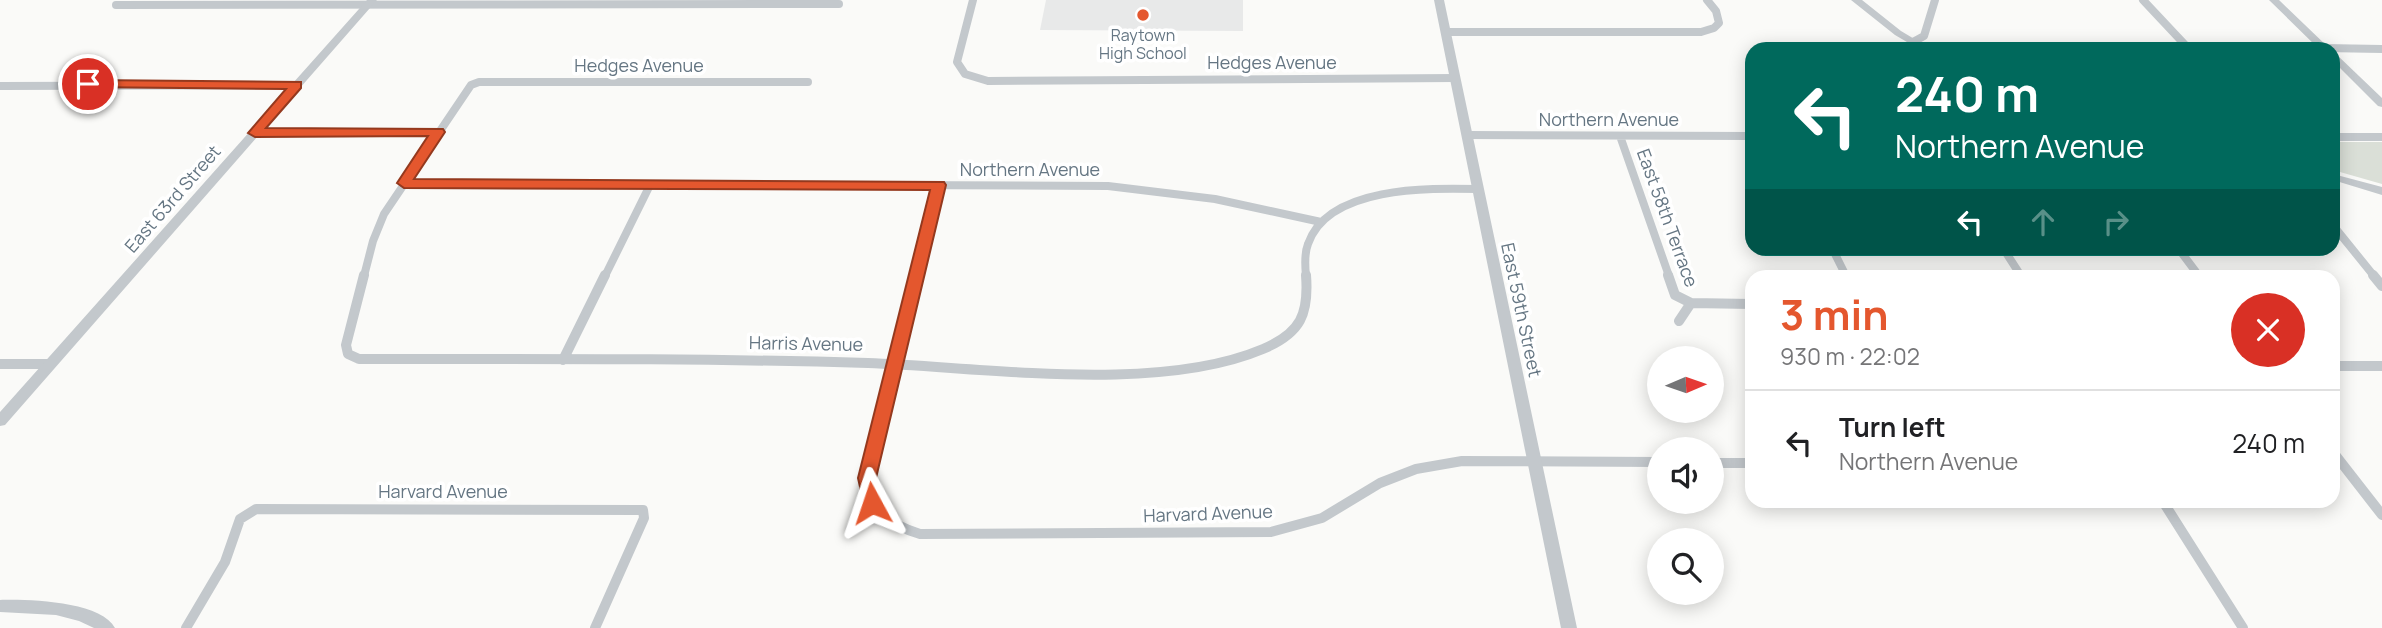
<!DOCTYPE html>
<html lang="en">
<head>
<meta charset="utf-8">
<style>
	body { margin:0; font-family:Manrope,sans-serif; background:#f6f6f6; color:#202124; height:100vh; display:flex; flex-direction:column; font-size:26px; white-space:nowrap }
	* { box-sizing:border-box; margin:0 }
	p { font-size:23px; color:#757577 }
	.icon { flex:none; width:38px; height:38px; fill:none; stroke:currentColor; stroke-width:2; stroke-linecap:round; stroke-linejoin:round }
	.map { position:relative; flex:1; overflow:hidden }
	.drawer { position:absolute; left:1745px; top:270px; width:595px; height:238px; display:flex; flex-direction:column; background:#fff; border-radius:21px; box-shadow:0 4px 18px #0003 }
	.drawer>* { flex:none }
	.guide { position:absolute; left:1745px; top:42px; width:595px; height:214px; border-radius:21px; box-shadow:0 4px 18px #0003; background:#00695c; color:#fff; overflow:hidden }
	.needle { width:46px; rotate:88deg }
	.buttons { position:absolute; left:1647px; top:346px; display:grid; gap:14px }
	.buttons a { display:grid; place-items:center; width:77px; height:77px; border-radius:50%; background:#fff; box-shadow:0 4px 18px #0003; font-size:35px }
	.pin { position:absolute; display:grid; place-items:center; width:60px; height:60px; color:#fff; margin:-30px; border:4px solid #fff; border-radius:50%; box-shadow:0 2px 7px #0007 }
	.me { position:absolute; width:77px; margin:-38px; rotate:355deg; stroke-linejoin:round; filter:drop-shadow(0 0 5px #0008) }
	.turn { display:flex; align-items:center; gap:24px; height:147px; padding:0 35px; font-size:32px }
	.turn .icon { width:91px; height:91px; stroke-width:2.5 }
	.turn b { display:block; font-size:49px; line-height:60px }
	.lanes { display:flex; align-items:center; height:66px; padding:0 35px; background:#0003; justify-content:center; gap:35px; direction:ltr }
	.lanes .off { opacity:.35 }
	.round { display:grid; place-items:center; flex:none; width:74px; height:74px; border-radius:37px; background:#f6f6f6 }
	.overview { display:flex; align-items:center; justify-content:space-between; height:119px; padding:0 35px }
	h1 { font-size:42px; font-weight:700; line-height:52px; color:#e4572e }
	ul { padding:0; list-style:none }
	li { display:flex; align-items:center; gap:21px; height:105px; padding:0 35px; border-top:2px solid #e0e0e0 }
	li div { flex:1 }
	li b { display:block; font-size:26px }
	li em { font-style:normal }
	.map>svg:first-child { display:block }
	.built { fill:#e8e9e9 }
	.green { fill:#dadfd7 }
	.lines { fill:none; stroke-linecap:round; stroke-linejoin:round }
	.minor-far1 { stroke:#c3c8cc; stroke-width:8 }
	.minor { stroke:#c3c8cc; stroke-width:10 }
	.tertiary { fill:#c3c8cc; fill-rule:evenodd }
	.route { fill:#e4572e; stroke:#94391e; stroke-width:2 }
	.poi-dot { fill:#e4572e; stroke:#fff; stroke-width:2.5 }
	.labels { text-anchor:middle; stroke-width:7; stroke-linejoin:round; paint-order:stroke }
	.far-poi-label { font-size:16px; fill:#657683; stroke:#fff }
	.street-label { font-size:18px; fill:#657683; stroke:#fff }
</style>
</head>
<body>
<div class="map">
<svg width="2382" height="628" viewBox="0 0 2382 628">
	<rect width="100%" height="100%" fill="#fafaf8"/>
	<!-- built -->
	<path class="built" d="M1046,0H1243V31L1040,30Z"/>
	<!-- green -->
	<path class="green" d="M2333,142H2382V184L2333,170Z"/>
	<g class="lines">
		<!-- minor-far1 -->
		<path class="minor-far1" d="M973,0L957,62L965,74L988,81L1455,78
			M2143,0L2189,49
			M116,5L839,4
			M1445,32H1701L1714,28L1719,23L1716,11L1707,0
			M1913,42L1924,36L1935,0
			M2324,48L2382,49
			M0,86L297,85
			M255,133L438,132
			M1467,135L1752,136
			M1620,136L1669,276
			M2333,137H2382
			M404,183L1108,186L1215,199L1321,222
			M2333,221L2336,229L2374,276
			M1832,248L1846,276
			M2003,248L2021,276
			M2178,248L2199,276
			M364,276L373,241L384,214L471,85L479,82H808
			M605,276L650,185
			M917,276L939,185
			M1306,276C1305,266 1304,254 1308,244C1328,186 1428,188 1478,189"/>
		<!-- minor -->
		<path class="minor" d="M364,275L346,345L348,354L359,359C529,359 699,358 868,363C983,367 1157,394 1263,349C1301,333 1309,314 1306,275
			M917,275L867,478C870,510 890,525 920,534L1271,532L1322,518L1380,483L1416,469L1462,461L1659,462
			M1668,275L1675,295L1691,303
			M2373,275L2382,286
			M1679,321L1691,303L1752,304
			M563,360L605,275
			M0,364H50
			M2333,366H2382
			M2333,452L2382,515
			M1712,463H1752
			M2162,500L2243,628
			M186,628L225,562L240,519L256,509L643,510L644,518L595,628"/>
		<!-- tertiary -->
		<path class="tertiary" d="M367,0H377L5,425L0,426V412Z
			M1434,0H1444L1577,628H1561Z
			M1851,0H1862L1901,31L1931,49H1919L1895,35Z
			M2269,0H2279L2330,49H2319Z
			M2333,53L2336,54L2382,98V107L2378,106L2333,61Z
			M2333,174L2382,187V195L2333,180Z
			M0,600C27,599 101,601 115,628H94L79,621L56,615L0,612Z"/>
	</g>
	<!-- route -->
	<path class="route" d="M88,80L301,82V88L266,128L443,129L445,132L414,179L944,182L946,185L876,478L881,503L878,509L872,511L865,509L858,478L930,190L404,188L397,183L428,136L255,137L248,133L286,89L83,87L81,84Z"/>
	<!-- markers -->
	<circle class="poi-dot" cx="1143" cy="15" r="7"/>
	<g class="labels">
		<!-- far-poi labels -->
		<g class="far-poi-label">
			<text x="1143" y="41">Raytown<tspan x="1143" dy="18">High School</tspan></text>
		</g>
		<!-- street labels -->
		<g class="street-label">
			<text x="1272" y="69">Hedges Avenue</text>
			<text x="639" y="72">Hedges Avenue</text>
			<text x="1609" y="126">Northern Avenue</text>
			<text x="1030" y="176">Northern Avenue</text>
			<text transform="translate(173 199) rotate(-49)" y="6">East 63rd Street</text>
			<text transform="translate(1667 218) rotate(70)" y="6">East 58th Terrace</text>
			<text transform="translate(1521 310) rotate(78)" y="6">East 59th Street</text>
			<text transform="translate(806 344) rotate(1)" y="6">Harris Avenue</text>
			<text x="443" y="498">Harvard Avenue</text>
			<text transform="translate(1208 514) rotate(-2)" y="6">Harvard Avenue</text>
		</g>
	</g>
</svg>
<div class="buttons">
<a><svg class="needle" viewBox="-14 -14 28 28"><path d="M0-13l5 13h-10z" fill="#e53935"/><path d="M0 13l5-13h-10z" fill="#757577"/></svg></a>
<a><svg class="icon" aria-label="sound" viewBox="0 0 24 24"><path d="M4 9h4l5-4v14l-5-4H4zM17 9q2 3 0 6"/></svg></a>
<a><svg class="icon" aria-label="search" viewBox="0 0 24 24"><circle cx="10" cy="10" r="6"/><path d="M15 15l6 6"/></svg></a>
</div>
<div class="pin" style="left:88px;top:84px;background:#d93025"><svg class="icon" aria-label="arrive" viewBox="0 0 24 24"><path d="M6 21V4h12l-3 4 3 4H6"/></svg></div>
<svg class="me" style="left:872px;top:503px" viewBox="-20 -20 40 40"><path d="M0-17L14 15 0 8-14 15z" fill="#e4572e" stroke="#fff" stroke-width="4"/></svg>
<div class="guide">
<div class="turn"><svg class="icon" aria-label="left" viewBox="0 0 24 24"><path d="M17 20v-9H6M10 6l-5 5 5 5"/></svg><div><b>240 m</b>Northern Avenue</div></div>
<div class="lanes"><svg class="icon" aria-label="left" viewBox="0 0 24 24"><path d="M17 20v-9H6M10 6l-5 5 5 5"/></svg><svg class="icon off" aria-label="ahead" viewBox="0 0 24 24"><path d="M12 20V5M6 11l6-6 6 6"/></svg><svg class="icon off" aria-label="right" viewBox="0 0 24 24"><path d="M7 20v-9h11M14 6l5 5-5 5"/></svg></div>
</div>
<section class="drawer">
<div class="overview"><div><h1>3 min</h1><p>930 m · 22:02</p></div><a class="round" style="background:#d93025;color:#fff"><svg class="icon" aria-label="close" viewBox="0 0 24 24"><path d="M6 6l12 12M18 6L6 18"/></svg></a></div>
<ul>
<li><svg class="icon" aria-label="left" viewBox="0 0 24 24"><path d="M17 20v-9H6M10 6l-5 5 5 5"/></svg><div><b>Turn left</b><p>Northern Avenue</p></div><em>240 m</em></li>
</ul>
</section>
</div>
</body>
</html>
